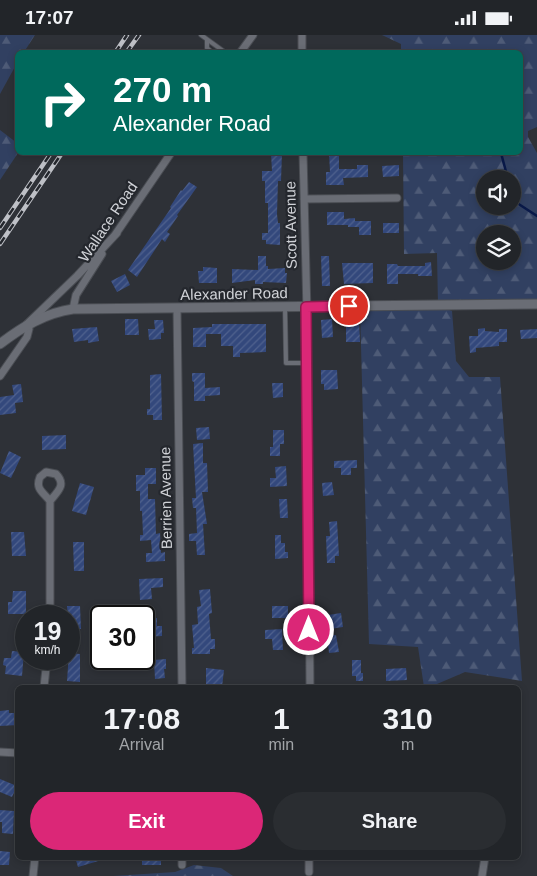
<!DOCTYPE html>
<html lang="en">
<head>
<meta charset="utf-8">
<style>
	body { margin:0; font-family:Arial,sans-serif; background:#2a2d31; color:#f1f3f6; height:100vh; display:flex; flex-direction:column; font-size:19px; white-space:nowrap }
	* { box-sizing:border-box; margin:0 }
	p { font-size:16px; color:#a2a5a8 }
	.icon { flex:none; width:28px; height:28px; fill:none; stroke:currentColor; stroke-width:2; stroke-linecap:round; stroke-linejoin:round }
	.map { position:relative; flex:1; overflow:hidden }
	.details { position:absolute; left:15px; top:650px; width:506px; height:175px; display:flex; flex-direction:column; background:#222529; border-radius:8px; box-shadow:0 2px 8px #0003,0 0 0 1px #3f4246 }
	.details>* { flex:none }
	.banner { position:absolute; left:15px; top:15px; width:508px; height:105px; border-radius:8px; box-shadow:0 2px 8px #0003,0 0 0 1px #3f4246; background:#00695c; color:#fff; overflow:hidden }
	.tools { position:absolute; left:476px; top:135px; display:grid; gap:10px }
	.tools a { display:grid; place-items:center; width:45px; height:45px; border-radius:50%; background:#222529; box-shadow:0 2px 8px #0003,0 0 0 1px #3f4246; font-size:25px }
	.speed { position:absolute; left:15px; top:570px; display:flex; gap:10px; font-size:25px; font-weight:700; text-align:center }
	.speed>* { display:grid; place-content:center; width:65px; height:65px; border-radius:50%; background:#222529; box-shadow:0 2px 8px #0003,0 0 0 1px #3f4246; line-height:1 }
	.speed small { font-size:12px; font-weight:400 }
	.speed .limit { border:2px solid #111; border-radius:8px; background:#fff; color:#111 }
	.pin { position:absolute; display:grid; place-items:center; width:42px; height:42px; color:#fff; margin:-21px; border:2px solid #fff; border-radius:50%; box-shadow:0 1px 5px #0007 }
	.me { position:absolute; width:55px; margin:-28px; rotate:0deg; stroke-linejoin:round; filter:drop-shadow(0 0 4px #0008) }
	.turn { display:flex; align-items:center; gap:18px; height:105px; padding:0 15px; font-size:22px }
	.turn .icon { width:65px; height:65px; stroke-width:2.5 }
	.turn b { display:block; font-size:35px; line-height:42px }
	.eta { display:flex; justify-content:space-evenly; align-items:center; height:85px; text-align:center }
	.eta b { font-size:30px; font-weight:700; line-height:35px }
	.cta { display:flex; gap:10px; margin-top:auto; padding:10px 15px }
	.cta a { flex:1; height:58px; border-radius:30px; background:#db2777; color:#fff; font-size:20px; font-weight:700; line-height:58px; text-align:center }
	.cta a+a { background:#2a2d31; color:#f1f3f6 }
	.status { display:flex; justify-content:space-between; align-items:center; height:35px; padding:0 25px; background:#222529; direction:ltr }
	.status svg { height:14px; fill:currentColor }
	.map>svg:first-child { display:block }
	.forest { fill:url(#forest-firs); fill-rule:evenodd }
	.lines { fill:none; stroke-linecap:round; stroke-linejoin:round }
	.stream { stroke:#091949; stroke-width:2.5 }
	.building { fill:url(#building-hatch) }
	.service-casing { stroke:#4a4d53; stroke-width:5.5 }
	.minor-casing { stroke:#4a4d53; stroke-width:9 }
	.tertiary-casing { stroke:#4a4d53; stroke-width:11 }
	.service { stroke:#6a6d75; stroke-width:4 }
	.minor { stroke:#6a6d75; stroke-width:7 }
	.tertiary { stroke:#6a6d75; stroke-width:9 }
	.rail-casing { stroke:#bec0c6; stroke-width:4.5 }
	.rail { stroke:#24272d; stroke-width:2.5; stroke-dasharray:8; stroke-linecap:butt }
	.route-casing { stroke:#8e194d; stroke-width:12 }
	.route { stroke:#db2777; stroke-width:9 }
	.labels { text-anchor:middle; stroke-width:4.5; stroke-linejoin:round; paint-order:stroke }
	.street-label { font-size:15px; fill:#d0d2d7; stroke:#24272d }
</style>
</head>
<body>
<div class="status"><b>17:07</b><svg viewBox="0 0 49 12"><path d="M0 12V9h3v3zM5 12V6h3v6zM10 12V3h3v9zM15 12V0h3v12zM26 1h20v11H26zM47 4h2v5h-2z"/></svg></div>
<div class="map">
<svg width="537" height="841" viewBox="0 0 537 841">
	<defs>
		<pattern id="forest-firs" width="22" height="20" patternUnits="userSpaceOnUse" patternTransform="scale(1.25)"><rect width="22" height="20" fill="#314061"/><path d="M5 1l3.5 6h-7zM16 11l3.5 6h-7z" fill="#4e5b77"/></pattern>
		<pattern id="building-hatch" width="6" height="6" patternUnits="userSpaceOnUse" patternTransform="scale(1.25)"><rect width="6" height="6" fill="#33487c"/><path d="M-1 1l2-2M0 6l6-6M5 7l2-2" fill="none" stroke="#50628e"/></pattern>
	</defs>
	<rect width="100%" height="100%" fill="#2e3137"/>
	<!-- forest -->
	<path class="forest" d="M0,0H35L24,17L18,18L17,28L0,59Z
		M382,0H537V92L528,96V102L537,118V269L438,270L437,218L404,219L403,118H520V18L401,17V9ZM485,144H512V171H485ZM485,199H512V226H485Z
		M0,95L17,108L18,118L0,145Z
		M441,272L452,276L456,326L469,342H500L522,646L465,637L430,652H424L418,612L369,609L360,273Z
		M194,830L221,833L233,841H113L175,837Z"/>
	<g class="lines">
		<!-- stream -->
		<path class="stream" d="M501,118L508,144
			M512,161L514,166L537,181"/>
	</g>
	<!-- building -->
	<path class="building" d="M271,118H282L281,146H278L277,179L278,188H280V210L266,209V205H262V198H268V168H265V146H262V136H272Z
		M329,118H339V134H357V130H368V142L343,143L344,150H326V137H330Z
		M399,130V141L383,142L382,131Z
		M189,147L197,152L177,180L178,181L167,197L170,199L165,207L162,204L137,242L128,235L171,173L170,172L181,155L182,156Z
		M327,177H344V184L355,183V186H371V200H359V192H348V190H327Z
		M383,188H399V198H383Z
		M258,221H266V231H268V234L285,233V238H287L286,248L263,247V249H255V245L232,248V234L258,235Z
		M321,221H329L330,251H322Z
		M431,227L432,241H418V239H398V249H387V229H397L398,231H425V228Z
		M342,228H373V248L344,249Z
		M203,232L217,233V248H199L198,236H203Z
		M125,239L130,250L117,257L111,246Z
		M125,284H138L139,300H125Z
		M332,284L333,302L322,303L321,285Z
		M359,284L360,307H346V285Z
		M154,285H163L164,298H161V304L149,305L148,294H155Z
		M212,289H266V317L240,318V322H233V311H221V299H206V312H193V293L212,292Z
		M97,292L99,306L88,308V305L74,307L72,294Z
		M485,293V296L499,297V294H507V307H499V311L476,313V317L470,318L469,301H478V294Z
		M537,294V303L521,304L520,295Z
		M321,335H337L338,354L324,355V349H321Z
		M192,338H205V353L220,352V360L205,361V366H194V347L192,346Z
		M161,339L162,385H153V380H147V374H150V340Z
		M272,348H283V362L273,363Z
		M21,349L23,367L15,368L16,378L0,380V362L14,360L12,350Z
		M209,392L210,404L197,405L196,393Z
		M273,395H284V409H280V421H270V412H273Z
		M66,400V414L42,415V401Z
		M203,408V428H207L208,457H202L207,489H203L205,520H197L196,506H189V499L197,498L196,473H193L192,463H196L193,409Z
		M9,416L21,422L11,443L0,438Z
		M357,425V433H351V440H341V433H334V426Z
		M286,431L287,451L270,452V443H276L275,432Z
		M145,433H156V449H148V464H155L156,499L160,498L161,518L165,517V526L146,527V518H152L151,505L140,506V500H143L142,476H140V456H136V440H145Z
		M332,447L334,460L323,461L322,448Z
		M80,448L94,452L86,480L72,476Z
		M279,464H287L288,483H280Z
		M337,486L339,521H335V528H327L326,501H330L329,487Z
		M11,497H24L26,521H12Z
		M275,500H281V508H285V517H288V523L275,524Z
		M73,507H84V536H74Z
		M163,543V552L151,553L152,564L140,565L139,544Z
		M210,554L212,578L209,579L211,604H215V614H210V619H192V613H194L192,590L198,589L197,572L201,571L199,555Z
		M13,556H26V579H8V567H12Z
		M67,571H80L81,594L69,595Z
		M272,571H288V583H272Z
		M341,578L343,592L330,594L328,580Z
		M150,583H157V591H162V601L145,602V593H151Z
		M282,594L283,615H273L272,604H265V595Z
		M336,600L339,617L329,618L327,601Z
		M12,616L24,617L22,641L5,639L6,631L3,630L4,623H11Z
		M69,618L80,619V647L67,646Z
		M166,624V634H164L165,643L155,644L154,625Z
		M352,625H361V638H363V646H356V641H352Z
		M206,633L224,635L222,652H206Z
		M406,633L407,645L386,646V634Z
		M9,675V678H17L18,690L0,691V676Z
		M0,744L17,751L12,762L0,757Z
		M0,775L14,776L13,799L2,798V787H0Z
		M0,816L10,817L9,830H0Z
		M75,822H105V824L78,832Z
		M142,822H161V830H142Z"/>
	<g class="lines">
		<!-- service casing -->
		<g class="service-casing">
			<path id="service" d="M201,0L226,18
				M207,5V13L213,18
				M285,272L286,328H307"/>
		</g>
		<!-- minor casing -->
		<g class="minor-casing">
			<path id="minor" d="M302,0V18
				M240,18L253,0
				M303,118L307,278L310,652
				M304,164L397,163
				M115,200L171,118
				M177,273L182,652
				M73,274L76,260L102,219
				M0,341L27,302L29,294L26,290L77,241L117,198
				M46,437L56,439C67,450 57,457 50,466C43,457 35,454 40,442Z
				M50,581V466
				M44,652L47,624
				M0,717L18,718
				M182,830V822
				M309,837V822
				M33,841L35,822
				M482,841L485,822"/>
		</g>
		<!-- tertiary casing -->
		<g class="tertiary-casing">
			<path id="tertiary" d="M0,309C22,292 45,278 73,274L537,269"/>
		</g>
		<!-- service -->
		<use href="#service" class="service"/>
		<!-- minor -->
		<use href="#minor" class="minor"/>
		<!-- tertiary -->
		<use href="#tertiary" class="tertiary"/>
		<!-- rail casing -->
		<g class="rail-casing">
			<path id="rail" d="M115,18L127,0
				M126,18L139,0
				M0,193L51,118
				M0,209L62,118"/>
		</g>
		<!-- rail -->
		<use href="#rail" class="rail"/>
	</g>
	<g class="lines">
		<!-- route casing -->
		<g class="route-casing">
			<path id="route" d="M309,595L306,272L349,271"/>
		</g>
		<!-- route -->
		<use href="#route" class="route"/>
	</g>
	<g class="labels">
		<!-- street labels -->
		<g class="street-label">
			<text transform="translate(108 187) rotate(-56)" y="5">Wallace Road</text>
			<text transform="translate(291 190) rotate(-91)" y="5">Scott Avenue</text>
			<text transform="translate(234 259) rotate(-1)" y="5">Alexander Road</text>
			<text transform="translate(166 463) rotate(-91)" y="5">Berrien Avenue</text>
		</g>
	</g>
</svg>
<div class="tools">
<a><svg class="icon" aria-label="sound" viewBox="0 0 24 24"><path d="M4 9h4l5-4v14l-5-4H4zM17 9q2 3 0 6"/></svg></a>
<a><svg class="icon" aria-label="layers" viewBox="0 0 24 24"><path d="M12 4l9 5-9 5-9-5zM3 14l9 5 9-5"/></svg></a>
</div>
<div class="speed"><div>19<small>km/h</small></div><div class="limit">30</div></div>
<div class="pin" style="left:349px;top:271px;background:#d93025"><svg class="icon" aria-label="arrive" viewBox="0 0 24 24"><path d="M6 21V4h12l-3 4 3 4H6"/></svg></div>
<svg class="me" style="left:309px;top:595px" viewBox="-20 -20 40 40"><circle r="17" fill="#db2777" stroke="#fff" stroke-width="3"/><path d="M0-11L8 9 0 5-8 9z" fill="#fff"/></svg>
<div class="banner">
<div class="turn"><svg class="icon" aria-label="right" viewBox="0 0 24 24"><path d="M7 20v-9h11M14 6l5 5-5 5"/></svg><div><b>270 m</b>Alexander Road</div></div>
</div>
<section class="details">
<div class="eta">
<div><b>17:08</b><p>Arrival</p></div>
<div><b>1</b><p>min</p></div>
<div><b>310</b><p>m</p></div>
</div>
<div class="cta"><a>Exit</a><a>Share</a></div>
</section>
</div>
</body>
</html>
